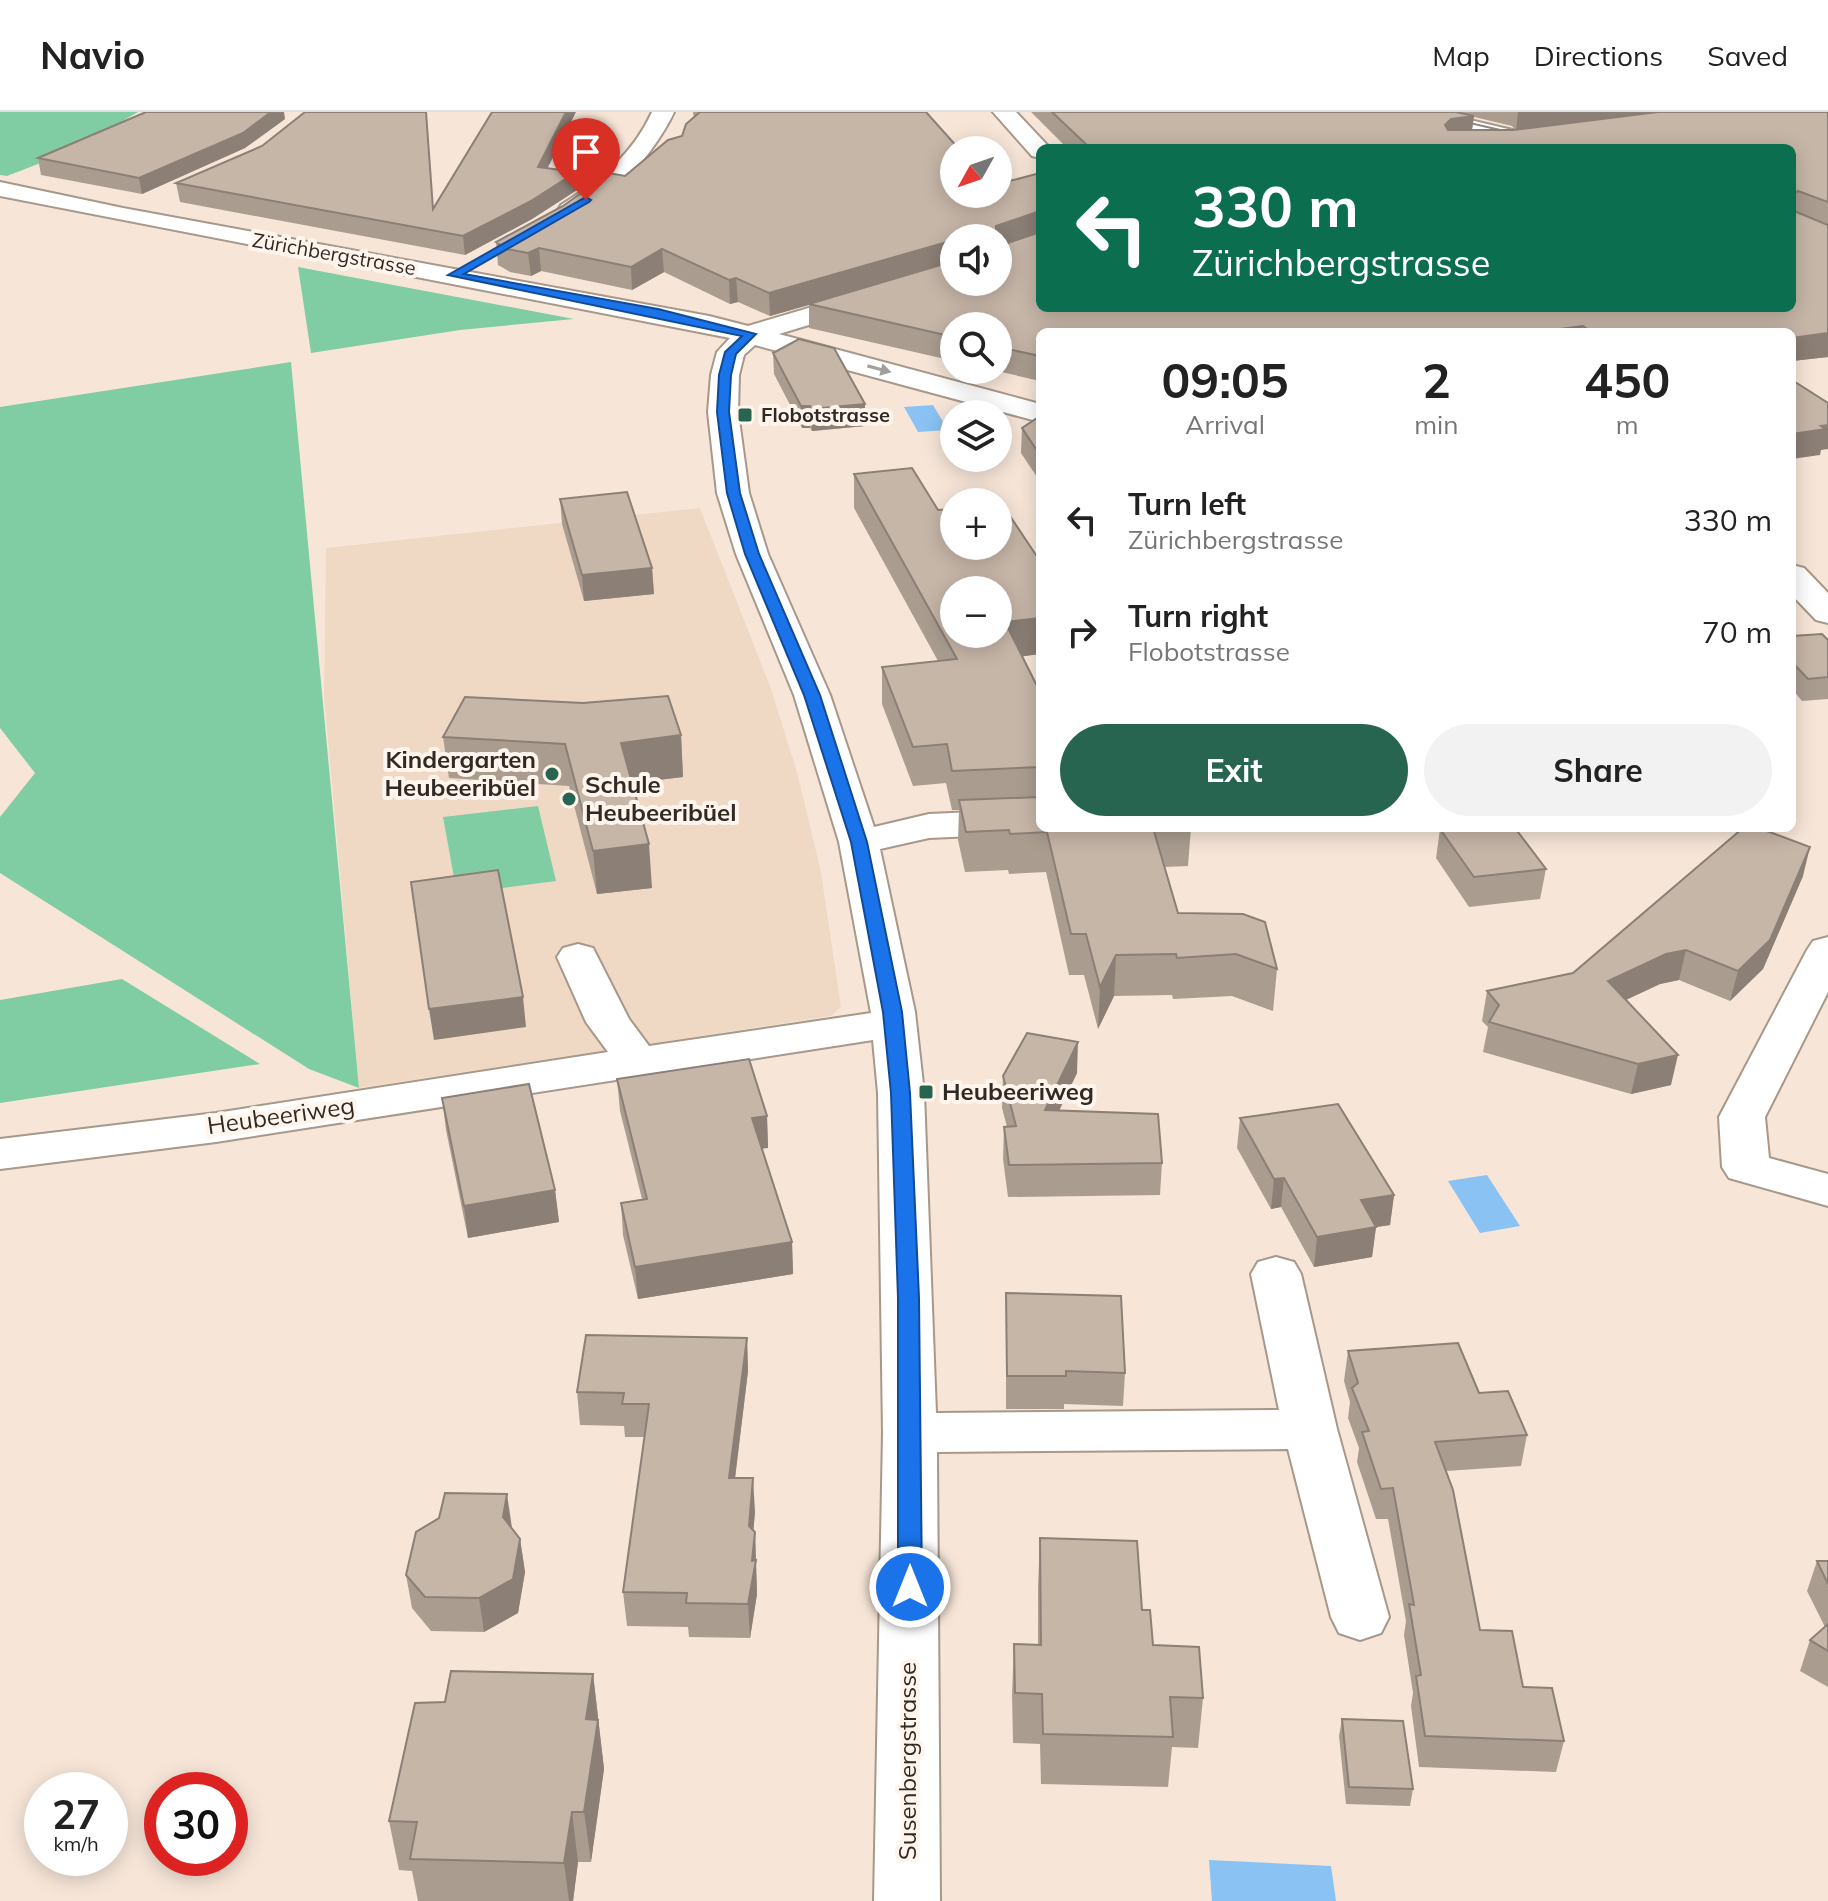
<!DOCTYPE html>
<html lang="en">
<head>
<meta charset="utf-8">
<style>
	body { margin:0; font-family:Mulish,sans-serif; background:#f2f2f2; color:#222; height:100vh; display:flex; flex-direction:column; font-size:30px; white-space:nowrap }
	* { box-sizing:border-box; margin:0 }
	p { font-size:26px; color:#767676 }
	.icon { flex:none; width:44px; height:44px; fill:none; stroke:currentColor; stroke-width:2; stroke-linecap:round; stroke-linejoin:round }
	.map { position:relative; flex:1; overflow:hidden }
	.drawer { position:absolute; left:1036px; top:216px; width:760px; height:504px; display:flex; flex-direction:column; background:#fff; border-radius:12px; box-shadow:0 4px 20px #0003 }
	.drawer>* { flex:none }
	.banner { position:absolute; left:1036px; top:32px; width:760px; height:168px; border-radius:12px; box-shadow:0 4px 20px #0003; background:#0b6e4f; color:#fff; overflow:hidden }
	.needle { width:52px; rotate:230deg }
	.controls { position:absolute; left:940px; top:24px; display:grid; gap:16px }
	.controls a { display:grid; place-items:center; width:72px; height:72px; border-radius:50%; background:#fff; box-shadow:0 4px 20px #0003; font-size:40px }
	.speed { position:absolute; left:24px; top:1660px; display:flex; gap:16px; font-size:40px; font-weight:700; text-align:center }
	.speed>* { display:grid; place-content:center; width:104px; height:104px; border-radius:50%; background:#fff; box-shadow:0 4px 20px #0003; line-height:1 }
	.speed small { font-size:20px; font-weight:400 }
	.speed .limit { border:12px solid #d22; background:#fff; color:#111 }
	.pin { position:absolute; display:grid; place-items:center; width:68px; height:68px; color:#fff; margin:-82px -34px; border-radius:50% 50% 50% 0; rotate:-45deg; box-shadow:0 0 8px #0007 }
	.pin .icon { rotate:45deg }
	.me { position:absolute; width:88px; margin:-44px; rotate:0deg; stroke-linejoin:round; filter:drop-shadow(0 0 6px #0008) }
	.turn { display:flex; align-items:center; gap:28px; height:168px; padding:0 24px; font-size:36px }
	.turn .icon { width:104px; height:104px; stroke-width:2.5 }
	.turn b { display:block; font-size:56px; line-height:68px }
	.eta { display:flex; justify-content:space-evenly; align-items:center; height:136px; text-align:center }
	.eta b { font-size:48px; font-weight:700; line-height:56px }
	.action { display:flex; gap:16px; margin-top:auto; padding:16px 24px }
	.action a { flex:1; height:92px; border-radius:48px; background:#286551; color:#fff; font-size:32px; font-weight:700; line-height:92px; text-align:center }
	.action a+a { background:#f2f2f2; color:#222 }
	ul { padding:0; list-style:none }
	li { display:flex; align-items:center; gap:24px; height:112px; padding:0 24px }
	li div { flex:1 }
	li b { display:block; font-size:30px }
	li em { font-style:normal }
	header { display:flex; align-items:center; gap:48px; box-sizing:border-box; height:112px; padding:0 40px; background:#fff; border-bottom:2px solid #e0e0e0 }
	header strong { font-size:38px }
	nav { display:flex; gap:44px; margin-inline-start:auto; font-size:28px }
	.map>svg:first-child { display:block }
	.built { fill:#efd9c5 }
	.green { fill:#81cda3 }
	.water { fill:#89c2f3 }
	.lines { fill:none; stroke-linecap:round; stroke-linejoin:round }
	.minor-casing { stroke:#a7988a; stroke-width:4 }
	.minor { fill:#fff; fill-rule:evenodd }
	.tram { stroke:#90847b; stroke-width:2 }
	.wall { fill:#aa9d90; fill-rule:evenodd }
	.shaded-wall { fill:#8b7f76 }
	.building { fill:#c6b6a8; stroke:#8b7f76; stroke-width:2; fill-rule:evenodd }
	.oneway { fill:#a29f9d }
	.route { fill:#1a73e8; stroke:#114b97; stroke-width:2 }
	.poi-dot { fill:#286551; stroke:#fff5ec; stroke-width:3 }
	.labels { text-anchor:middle; stroke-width:8; stroke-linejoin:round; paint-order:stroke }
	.far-street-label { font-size:20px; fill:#302a25; stroke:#fff5ec }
	.far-poi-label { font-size:20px; font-weight:bold; fill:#302a25; stroke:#fff5ec; text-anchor:start }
	.poi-label { font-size:24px; font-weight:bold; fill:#302a25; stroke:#fff5ec; text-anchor:start }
	.street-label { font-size:24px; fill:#302a25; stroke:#fff5ec }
</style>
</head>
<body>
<header>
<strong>Navio</strong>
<nav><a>Map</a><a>Directions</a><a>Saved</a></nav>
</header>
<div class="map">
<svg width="1828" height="1789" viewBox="0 0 1828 1789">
	<rect width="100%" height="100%" fill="#f7e6d8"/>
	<!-- built -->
	<path class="built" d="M700,396L770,574L797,660L821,760L841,895L831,904L359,976L324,583L326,436Z"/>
	<!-- green -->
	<path class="green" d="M0,0H138L74,38L7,64L0,63Z
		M298,155L574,207L460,218L311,241Z
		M291,250L359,976L309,957L0,761V705L35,661L0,616V295Z
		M538,694L556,769L457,782L443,705Z
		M122,867L260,952L0,991V888Z"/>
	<!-- water -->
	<path class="water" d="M933,293L948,318L918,320L904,295Z
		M1487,1063L1520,1114L1480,1121L1448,1069Z
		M1209,1748L1331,1754L1336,1789H1212Z"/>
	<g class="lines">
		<!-- minor casing -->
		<g class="minor-casing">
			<path id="minor" d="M652,0H674C660,32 600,113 561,103L558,98L561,93C600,69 633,42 652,0Z
				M993,0H1016L1050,36H1040V46L1032,44Z
				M1396,0H1436L1568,31L1572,36H1531L1399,5Z
				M0,70L123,96L709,204L748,214L954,153V169L779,222L1040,292V310L755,233L744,243L739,263L738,300L749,381L768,442L830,583L874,715L929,702L1040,697V716H1055L1040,721L929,726L880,737L915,900L924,981L936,1301L1279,1298L1251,1162L1258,1150L1276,1145L1294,1150L1301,1162L1337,1317L1389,1505L1381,1521L1360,1528L1339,1521L1331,1505L1288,1337L937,1340L940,1789H874L883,1321L878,981L873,928L216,1030L0,1057V1027L216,1001L608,940L586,910L557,845L563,836L578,832L593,836L629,907L649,934L871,901L839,730L794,583L736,442L717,381L708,300L711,263L717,240L730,226L0,84Z
				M1792,453L1804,456L1828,481V511L1816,508L1792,483Z
				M1828,825V880L1765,1005L1769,1046L1828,1062V1094L1729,1066L1722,1055L1719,1005L1807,838L1813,829Z"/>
		</g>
		<!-- minor -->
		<use href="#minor" class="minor"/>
		<!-- tram -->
		<path class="tram" d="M1422,0L1522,23"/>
	</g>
	<!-- wall -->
	<path class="wall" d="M426,0L433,96L548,56L577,78L532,107L465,143L180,90L176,71L262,34Z
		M693,0H926L954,82L1006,70L1040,61V196L1510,199L1507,196H1792V36H1067L1031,0H1828V245L1792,249V220H1040V269L993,258H998V214H954V249L809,216V193L770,204L738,190L730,192L664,160L632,178L541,159L531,164L510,160L498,153L496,130L625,64L682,24L694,6ZM1474,5L1512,14L1515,18H1472Z
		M285,7L245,36L142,82L41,63L38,46Z
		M773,241L865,314L812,319L810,316H802L774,262Z
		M1040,304V368H1039L1021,341L1022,316Z
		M854,362L938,398L1040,449V542L1022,544L1040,580V716H1191L1188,754L1165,755L1178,801L1277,857L1273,899L1232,884L1173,887L1172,883L1114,884L1098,917L1084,863H1069L1046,760L1009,762L1008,758L965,760L958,728L959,698H952L946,671L913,674L882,592V555L938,549L854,396Z
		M560,387L652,456L654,482L584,489L562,412Z
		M1792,524L1828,528V587L1802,589L1792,577Z
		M681,623L683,665L632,671L652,776L597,782L569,674L449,666L443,625Z
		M1440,717L1546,757L1540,787L1469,795L1436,746Z
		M1803,764L1763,857L1730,889L1679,868L1660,872L1626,888L1671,973L1631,982L1483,940L1488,915L1482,909L1487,879L1573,861Z
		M1077,961L1059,999L1162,1051L1160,1083L1008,1085L1003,1047L1004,1015H1007L1002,996L1003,964Z
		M617,967L767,1004L768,1036H762L792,1130L793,1162L638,1187L623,1123L621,1091L642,1087L620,999Z
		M442,986L555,1078L559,1110L468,1126L446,1018Z
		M1240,1006L1394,1083L1390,1113L1376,1115L1372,1145L1314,1155L1281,1095L1271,1097L1237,1036Z
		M1006,1181L1125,1261L1123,1294L1064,1292V1297H1006Z
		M747,1226L748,1259L735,1366L755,1400L753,1418L755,1420L757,1482L750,1526L689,1525L688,1515L627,1514L623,1480L645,1325H625L624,1314L580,1313L577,1280Z
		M1348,1239L1479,1281L1527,1323L1521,1354L1446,1359L1480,1518L1564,1629L1556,1660L1419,1655L1411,1594L1413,1581L1404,1523L1406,1509L1388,1407H1376L1357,1350L1359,1336L1348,1306L1350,1290L1344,1269Z
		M512,1416L520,1427L525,1460L518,1501L484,1520L431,1519L412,1496L406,1463Z
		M1040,1426L1142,1498L1153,1533L1203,1586L1198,1636L1172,1635L1168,1675L1041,1672L1040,1632L1013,1631L1012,1582L1014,1532L1038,1533V1475Z
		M1817,1449H1828V1575L1800,1559L1810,1528L1825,1515L1807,1479Z
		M593,1562L604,1657L591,1750H578L573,1789H418L412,1759L399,1758L389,1709L445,1590Z
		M1342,1607L1413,1677L1410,1694L1346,1692L1339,1624Z"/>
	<!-- shaded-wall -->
	<path class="shaded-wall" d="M271,0H284L285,7L245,36L142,82L139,66Z
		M566,0H576L539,73L538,55Z
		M1518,0H1661L1516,19Z
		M1474,4L1471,24L1449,28L1445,13L1451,7Z
		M576,60L577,78L532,107L465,143L463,124Z
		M1040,99L1039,121L998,135V126H996V114Z
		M954,128V151L770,204L769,181Z
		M539,136L541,159L531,164L528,141Z
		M662,137L664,160L632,178L631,155Z
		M736,166L738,190L730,192L729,168Z
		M1583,214L1582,220H1537Z
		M1828,221V245L1792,249V226Z
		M865,292V314L812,319L811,297Z
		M801,294H810V316H802Z
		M1828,313V337L1821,338L1820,343L1792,347V322Z
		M652,456L654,482L584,489L582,463Z
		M1040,506V542L1004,547L1005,510Z
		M681,623L683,665L624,672L621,631Z
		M649,732L652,776L597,782L593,739Z
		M1810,735L1803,764L1763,857L1730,889L1738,859Z
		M1686,838L1679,868L1660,872L1602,899L1608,869L1666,842Z
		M1116,843L1114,884L1098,917L1100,875Z
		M523,885L526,915L434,928L429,897Z
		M1078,930L1077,961L1044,1030L1045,998Z
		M1678,943L1671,973L1631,982L1638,952Z
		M767,1004L768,1036L754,1038L752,1006Z
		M1284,1066L1281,1095L1271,1097L1274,1067Z
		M555,1078L559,1110L468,1126L464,1094Z
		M1394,1083L1390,1113L1357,1118L1361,1088Z
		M1376,1115L1372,1145L1314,1155L1317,1125Z
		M792,1130L793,1162L638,1187L635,1155Z
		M747,1226L748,1259L731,1399L729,1366Z
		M753,1366L755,1400L751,1447L749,1414Z
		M507,1382L512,1416L503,1405Z
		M755,1420L757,1482L750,1526L748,1492Z
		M520,1427L525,1460L518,1501L484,1520L479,1486Z
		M593,1562L604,1657L591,1750L584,1700L586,1607Z
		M572,1700L578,1750L573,1789H569L564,1751Z"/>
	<!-- building -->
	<path class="building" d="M146,0H271L243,21L139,66L38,46Z
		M305,0H426L433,97L492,0H566L538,55L576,60L531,89L463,124L176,71L262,34Z
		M700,0H926L960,38H954V82H998V62L1006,70L1040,61V99L996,114V126H954V128L769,181L736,166L729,168L662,137L631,155L539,136L528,141L507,137L496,130L563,94L609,61L625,64L668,28L682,24L686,12Z
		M1052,0H1456L1474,4L1451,7L1445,13L1448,18H1513L1658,0H1828V90L1798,79L1794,82V99L1828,113V221L1792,226V220H1592L1583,214L1537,220H1040V244L998,235V214H954V225L809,192L954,149V170H998V133L999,134L1040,120V196H1497L1499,198L1532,199L1534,196H1792V36H1090Z
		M799,227L834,236L865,292L811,297L810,294H801L773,241Z
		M1792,268L1828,291V313L1821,314L1826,317L1792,322Z
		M1040,304V343L1022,316Z
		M912,356L938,398L954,397V434H998V392H1002L1040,449V506L1005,510L1040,580V655L952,659L947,632L913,635L882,555L957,547L854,362ZM954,478H998V522H954Z
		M627,380L652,456L582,463L560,387Z
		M1822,522L1828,528V565L1808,567L1792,550V524Z
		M668,584L681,623L621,631L649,732L593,739L565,632L443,625L465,585L583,591Z
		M1040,685V716H1153L1178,801L1243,802L1265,810L1277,857L1236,842L1177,846L1176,842L1116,843L1100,875L1086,822H1071L1047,720L1010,722L1009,718L966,720L959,688Z
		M1445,716H1515L1546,757L1474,765L1440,717Z
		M1743,716H1759L1810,735L1770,828L1738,859L1686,838L1666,842L1608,869L1678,943L1638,952L1489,910L1499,893L1487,879L1573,861Z
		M498,758L523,885L429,897L411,770Z
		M1027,921L1078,930L1045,998L1158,1002L1162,1051L1009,1053L1004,1015L1016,1014L1003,964Z
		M749,947L767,1004L752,1006L792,1130L635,1155L621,1091L647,1087L617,967Z
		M529,972L555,1078L464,1094L442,986Z
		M1338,992L1394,1083L1361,1088L1376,1115L1317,1125L1284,1066L1274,1067L1240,1006Z
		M1006,1181L1121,1184L1125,1261L1066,1259V1264H1007Z
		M586,1223L747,1226L729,1366H753L749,1414L755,1420L752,1449L756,1448L748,1492L686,1491L687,1481L623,1480L649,1292H622L624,1281L577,1280Z
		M1458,1231L1479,1281L1508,1279L1527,1323L1435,1330L1453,1378L1480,1518L1512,1519L1523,1575L1552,1576L1564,1629L1425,1624L1416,1564L1421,1563L1409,1492L1414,1493L1393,1376L1381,1377L1362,1320L1369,1319L1352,1276L1358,1271L1348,1239Z
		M445,1381L507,1382L503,1405L520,1427L513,1467L479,1486L425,1485L406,1463L416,1420L439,1406Z
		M1040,1426L1137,1429L1142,1498H1150L1153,1533L1199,1535L1203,1586L1170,1585L1173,1625L1043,1622L1042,1582L1015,1581L1014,1532L1041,1533Z
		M1817,1449H1828V1472Z
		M1828,1512V1539L1810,1528Z
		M451,1559L593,1562L586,1607L598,1608L584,1700H572L564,1751L410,1747L417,1710L389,1709L415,1591L445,1590Z
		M1342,1607L1403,1609L1413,1677L1349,1675Z"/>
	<!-- one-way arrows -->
	<defs><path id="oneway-solid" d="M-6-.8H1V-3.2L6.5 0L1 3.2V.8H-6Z" transform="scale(2)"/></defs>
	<use class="oneway" href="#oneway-solid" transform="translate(879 257) rotate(15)"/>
	<!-- route -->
	<path class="route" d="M586,85L591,88L589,90L464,162L658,197L756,222L736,242L731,263L729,300L740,381L759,442L820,583L867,730L902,900L910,981L919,1186L922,1475L918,1482L910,1484L901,1482L898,1475V1186L891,981L883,900L851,730L804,583L745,442L727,381L717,300L719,263L725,240L742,224L448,163Z"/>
	<!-- markers -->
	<g class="poi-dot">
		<rect x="737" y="295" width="16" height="16" rx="4"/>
		<circle cx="552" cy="662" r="8"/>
		<circle cx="569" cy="687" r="8"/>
		<rect x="918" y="972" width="16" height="16" rx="4"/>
	</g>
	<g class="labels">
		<!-- far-street labels -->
		<g class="far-street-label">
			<text transform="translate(334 142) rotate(10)" y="7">Zürichbergstrasse</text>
		</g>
		<!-- far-poi labels -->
		<g class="far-poi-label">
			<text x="761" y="310">Flobotstrasse</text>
		</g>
		<!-- poi labels -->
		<g class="poi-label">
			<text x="536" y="656" text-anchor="end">Kindergarten<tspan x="536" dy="28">Heubeeribüel</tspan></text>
			<text x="585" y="681">Schule<tspan x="585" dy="28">Heubeeribüel</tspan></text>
			<text x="942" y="988">Heubeeriweg</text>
		</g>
		<!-- street labels -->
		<g class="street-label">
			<text transform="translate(281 1004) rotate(-8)" y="8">Heubeeriweg</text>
			<text transform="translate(908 1649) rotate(-90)" y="8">Susenbergstrasse</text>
		</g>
	</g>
</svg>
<div class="controls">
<a><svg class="needle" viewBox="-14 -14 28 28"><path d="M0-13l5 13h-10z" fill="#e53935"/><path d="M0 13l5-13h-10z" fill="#767676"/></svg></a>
<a><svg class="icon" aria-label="sound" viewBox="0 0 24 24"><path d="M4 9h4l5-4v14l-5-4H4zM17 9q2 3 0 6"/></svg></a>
<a><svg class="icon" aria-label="search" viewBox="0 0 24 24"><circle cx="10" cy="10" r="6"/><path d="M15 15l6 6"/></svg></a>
<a><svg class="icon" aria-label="layers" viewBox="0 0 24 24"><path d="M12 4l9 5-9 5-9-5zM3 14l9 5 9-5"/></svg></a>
<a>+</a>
<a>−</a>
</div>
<div class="speed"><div>27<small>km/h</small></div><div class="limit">30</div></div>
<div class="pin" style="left:586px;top:88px;background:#d93025"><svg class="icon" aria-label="arrive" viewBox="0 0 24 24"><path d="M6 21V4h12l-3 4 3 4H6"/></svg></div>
<svg class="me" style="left:910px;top:1475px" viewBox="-20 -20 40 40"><circle r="17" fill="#1a73e8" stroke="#fff" stroke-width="3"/><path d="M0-11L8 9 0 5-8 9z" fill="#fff"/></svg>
<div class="banner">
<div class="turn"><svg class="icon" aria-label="left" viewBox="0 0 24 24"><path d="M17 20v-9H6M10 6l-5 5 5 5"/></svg><div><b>330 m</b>Zürichbergstrasse</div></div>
</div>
<section class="drawer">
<div class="eta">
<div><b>09:05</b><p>Arrival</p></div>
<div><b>2</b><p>min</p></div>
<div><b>450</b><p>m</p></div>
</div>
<ul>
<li><svg class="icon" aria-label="left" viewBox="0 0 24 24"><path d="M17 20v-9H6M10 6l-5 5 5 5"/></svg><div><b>Turn left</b><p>Zürichbergstrasse</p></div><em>330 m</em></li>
<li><svg class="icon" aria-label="right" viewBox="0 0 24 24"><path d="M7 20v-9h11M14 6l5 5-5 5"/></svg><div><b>Turn right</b><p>Flobotstrasse</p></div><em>70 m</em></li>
</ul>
<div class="action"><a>Exit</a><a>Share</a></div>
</section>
</div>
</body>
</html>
